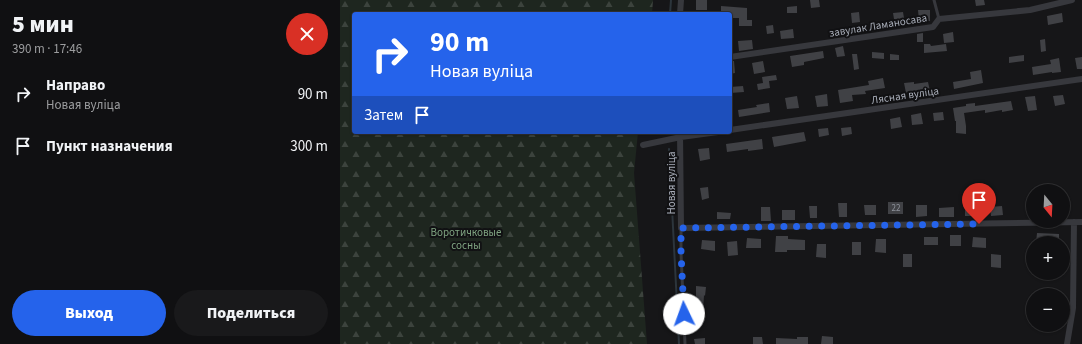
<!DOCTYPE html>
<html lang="ru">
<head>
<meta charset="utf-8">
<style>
	body { margin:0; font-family:"Source Sans 3",sans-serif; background:#19191b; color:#f1f3f6; height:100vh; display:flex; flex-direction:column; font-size:15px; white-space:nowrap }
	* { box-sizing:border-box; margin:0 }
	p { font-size:13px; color:#9c9d9f }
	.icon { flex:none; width:22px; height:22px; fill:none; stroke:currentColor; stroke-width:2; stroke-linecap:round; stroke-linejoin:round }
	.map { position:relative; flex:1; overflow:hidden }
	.sheet { display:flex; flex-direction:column; background:#101012; width:340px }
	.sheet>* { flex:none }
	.guide { position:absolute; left:12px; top:12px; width:380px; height:122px; border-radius:4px; box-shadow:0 1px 3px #0004,0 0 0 1px #303032; background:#2563eb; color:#fff; overflow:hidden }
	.needle { width:26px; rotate:162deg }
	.tools { position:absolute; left:686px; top:184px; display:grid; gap:8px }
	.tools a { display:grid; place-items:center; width:44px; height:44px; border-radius:50%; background:#101012; box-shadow:0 1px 3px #0004,0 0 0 1px #303032; font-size:20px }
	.pin { position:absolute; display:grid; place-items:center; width:34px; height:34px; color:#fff; margin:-41px -17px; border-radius:50% 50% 50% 0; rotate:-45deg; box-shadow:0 0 4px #0007 }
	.pin .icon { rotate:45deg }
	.me { position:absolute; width:44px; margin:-22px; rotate:357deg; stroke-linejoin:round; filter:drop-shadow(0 0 3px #0008) }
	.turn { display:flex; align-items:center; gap:14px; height:84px; padding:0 12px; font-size:18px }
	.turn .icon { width:52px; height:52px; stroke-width:2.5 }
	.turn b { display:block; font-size:28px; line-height:34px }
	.then { display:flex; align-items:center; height:38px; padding:0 12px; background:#0003; gap:8px; font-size:15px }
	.round { display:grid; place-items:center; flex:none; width:42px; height:42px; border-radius:21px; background:#19191b }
	.summary { display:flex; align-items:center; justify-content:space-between; height:68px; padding:0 12px }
	h1 { font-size:24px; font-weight:800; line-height:30px }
	.primary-button { display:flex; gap:8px; margin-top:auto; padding:8px 12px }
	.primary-button a { flex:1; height:46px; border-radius:24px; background:#2563eb; color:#fff; font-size:16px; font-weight:800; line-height:46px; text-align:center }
	.primary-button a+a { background:#19191b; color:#f1f3f6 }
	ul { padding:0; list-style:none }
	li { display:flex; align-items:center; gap:12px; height:52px; padding:0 12px }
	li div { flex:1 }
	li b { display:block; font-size:15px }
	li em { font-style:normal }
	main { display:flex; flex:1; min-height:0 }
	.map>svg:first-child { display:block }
	.forest { fill:url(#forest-firs) }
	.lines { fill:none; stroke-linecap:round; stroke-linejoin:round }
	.stream { stroke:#2c353c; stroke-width:2 }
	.building { fill:#404145 }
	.service { stroke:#37383d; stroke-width:3 }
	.minor { stroke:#37383d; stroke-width:6 }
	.route { stroke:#2563eb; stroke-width:7; stroke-dasharray:0 12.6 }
	.labels { text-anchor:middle; stroke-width:4; stroke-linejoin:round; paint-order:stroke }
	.number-label { font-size:9px; fill:#8e929b }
	.street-label { font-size:11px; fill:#a8adb8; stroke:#111113 }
	.park-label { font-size:11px; fill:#7fa381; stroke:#111113 }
</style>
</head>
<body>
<main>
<section class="sheet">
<div class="summary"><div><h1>5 мин</h1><p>390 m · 17:46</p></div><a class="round" style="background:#d93025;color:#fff"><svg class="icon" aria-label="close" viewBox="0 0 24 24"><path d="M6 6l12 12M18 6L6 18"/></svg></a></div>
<ul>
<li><svg class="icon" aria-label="right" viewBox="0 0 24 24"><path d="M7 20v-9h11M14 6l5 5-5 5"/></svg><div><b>Направо</b><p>Новая вуліца</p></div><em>90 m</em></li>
<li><svg class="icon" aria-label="arrive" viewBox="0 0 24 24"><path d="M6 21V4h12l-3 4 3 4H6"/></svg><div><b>Пункт назначения</b></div><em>300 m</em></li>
</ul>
<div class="primary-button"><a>Выход</a><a>Поделиться</a></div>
</section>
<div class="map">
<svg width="742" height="344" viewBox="0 0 742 344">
	<defs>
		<pattern id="forest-firs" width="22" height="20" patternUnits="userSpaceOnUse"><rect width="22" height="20" fill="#1e261f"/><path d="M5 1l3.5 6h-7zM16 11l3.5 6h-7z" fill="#3c433d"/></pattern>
	</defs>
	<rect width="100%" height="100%" fill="#161618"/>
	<!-- forest -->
	<path class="forest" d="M0,0H313L312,14H14V132H298L294,173L307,344H0Z"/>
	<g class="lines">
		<!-- stream -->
		<path class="stream" d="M330,14L331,0
			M329,149L339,344"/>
	</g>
	<!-- building -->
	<path class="building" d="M356,0H367V10H356Z
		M470,0H479L480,7L471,8Z
		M635,0H644L645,5L636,6Z
		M381,6L407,8V20H412V26H399V18H390V14H381Z
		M457,6V13H447V7Z
		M578,10H590V21H579Z
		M519,12L520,22L512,23L511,13Z
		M563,12L565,24L555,25L553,13Z
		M722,13L723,22L708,25L707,16Z
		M433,25L434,33L427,34L426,26Z
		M453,29L454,38L441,39L440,31Z
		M613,32L614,42L604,43L603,34Z
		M583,33V42H577V34Z
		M705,39L706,51L701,52L700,40Z
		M412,40L413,49L399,51L398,41Z
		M584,44H590L591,46L606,44L607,51L584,53Z
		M503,46L505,56L497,57L495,48Z
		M483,51L484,58L464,62V65L452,67L450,56Z
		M532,52L544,53V59L532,58Z
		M512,54H517L519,69L514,70Z
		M550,54L559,55V60H550Z
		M684,55V61L669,63V57Z
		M742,57V69H737L735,58Z
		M719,58L721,72L712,73V72L693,75L692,67L711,64L710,60Z
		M390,61H394L395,73L390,74Z
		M423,61L425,72L414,74L412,63Z
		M641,70L643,83L614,89L613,82L631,79L630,72Z
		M436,75L437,80L429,81L430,88L418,90L417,84L423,83L422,77Z
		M543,78L545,88L525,91L526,94L512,95L513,101L500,103L498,90L529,85L528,81Z
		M574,82V84L588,82L590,91L582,92V90L566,93L564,83Z
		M403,86L404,92L390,93V87Z
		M487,94L488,106L477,107L475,96Z
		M723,95L725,104L715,106L713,96Z
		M457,96L459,108L447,109L445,98Z
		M695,96L697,110L688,111L685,97Z
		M671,101L673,110L662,112V110L645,113V110L624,113L626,126V134L616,133V121H615L613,108L626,106V104L635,103V106Z
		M429,103L430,112L399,117L398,110L417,107L416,105Z
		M603,112L604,120L594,121L593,113Z
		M581,113L583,124L572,125L571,115Z
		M560,117L562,127L551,129L550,119Z
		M511,127L512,134L502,136L501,128Z
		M488,128L489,135L479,137L478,129Z
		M464,132L466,141L434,147L432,137Z
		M422,139L423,149L408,151V149L387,152L386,144Z
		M369,148L370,159L360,161L358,149Z
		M368,187L369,198L362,200L360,188Z
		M548,202H563V214H548Z
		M498,203H507V217H499Z
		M524,205H536V215H525Z
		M576,205H587V216L576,217Z
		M469,206H477V218H470Z
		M662,206L663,215L651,216L650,207Z
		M421,207H430L431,221H421Z
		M614,207V217H599V208Z
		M625,207H638V216H625Z
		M442,210H455V220H442Z
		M377,212L391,213L390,219H377Z
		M697,233L719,234V243H696Z
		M610,235H621V246H610Z
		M436,236H448V239L465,240V250H447V252H435Z
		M584,237H598V245H584Z
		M633,237L646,238V248L632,247Z
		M407,238L421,239V248H406Z
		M536,239H546V253L535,252Z
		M362,240L375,241V251L361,249Z
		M397,241L398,255L388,256L387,242Z
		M512,242H521V255H512Z
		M477,244H486V258L476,257Z
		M563,254H572V267H563Z
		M651,254L661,255V268L651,267Z
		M356,286L366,287L365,296L364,295L363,312H356Z
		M482,336L493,337V344H481Z
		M413,337H422L423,344H413Z
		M457,337H468V344H436V338L457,339Z
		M365,338V344H355L354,339Z"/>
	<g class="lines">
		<!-- service -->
		<path class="service" d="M594,0L599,19
			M341,228V253L345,344"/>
		<!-- minor -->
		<path class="minor" d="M340,14L341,0
			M390,57L593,27L599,19L690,10L732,0
			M390,130L742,79
			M340,132L341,228L742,222
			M303,145L341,137L378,132
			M727,344L733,308L734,222"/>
	</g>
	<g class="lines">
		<!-- route -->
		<path class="route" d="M344,314L341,253V228L639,224"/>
	</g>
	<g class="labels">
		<!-- number labels -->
		<g class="number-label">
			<text x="556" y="211">22</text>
		</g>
		<!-- street labels -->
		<g class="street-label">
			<text transform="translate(538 25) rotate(-9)" y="4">завулак Ламаносава</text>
			<text transform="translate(565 95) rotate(-8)" y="4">Лясная вуліца</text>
			<text transform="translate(331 183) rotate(-90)" y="4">Новая вуліца</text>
		</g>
		<!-- park labels -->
		<g class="park-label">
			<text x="126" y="236">Воротичковые<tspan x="126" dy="13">сосны</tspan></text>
		</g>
	</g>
</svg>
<div class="tools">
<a><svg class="needle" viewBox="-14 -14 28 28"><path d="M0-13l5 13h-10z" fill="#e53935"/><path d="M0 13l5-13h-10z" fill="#9c9d9f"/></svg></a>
<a>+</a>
<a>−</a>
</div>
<div class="pin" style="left:639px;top:224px;background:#d93025"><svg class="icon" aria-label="arrive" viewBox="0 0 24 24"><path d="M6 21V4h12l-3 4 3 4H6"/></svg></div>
<svg class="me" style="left:344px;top:314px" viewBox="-20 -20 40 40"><circle r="19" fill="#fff"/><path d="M0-13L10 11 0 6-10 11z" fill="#2563eb"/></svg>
<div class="guide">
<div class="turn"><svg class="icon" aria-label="right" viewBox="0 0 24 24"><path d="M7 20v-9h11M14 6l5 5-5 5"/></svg><div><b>90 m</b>Новая вуліца</div></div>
<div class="then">Затем<svg class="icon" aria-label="arrive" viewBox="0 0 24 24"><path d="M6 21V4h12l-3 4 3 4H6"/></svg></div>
</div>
</div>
</main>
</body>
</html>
